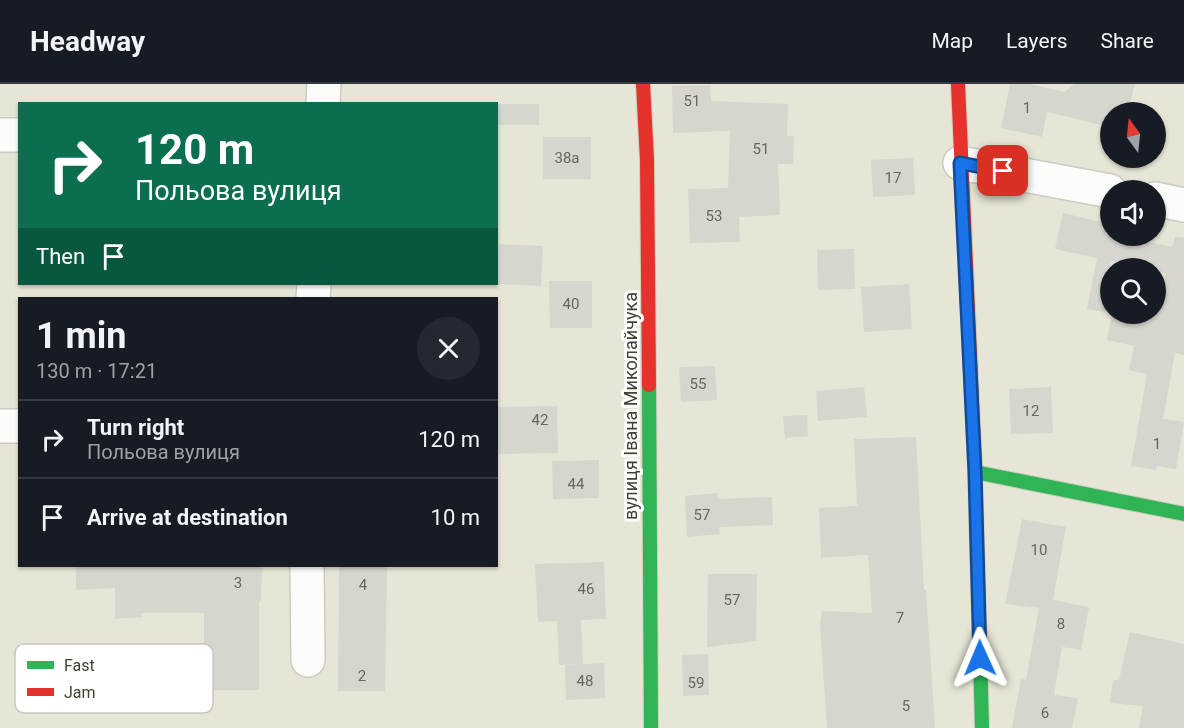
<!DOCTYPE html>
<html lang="en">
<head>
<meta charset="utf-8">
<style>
	body { margin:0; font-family:Roboto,sans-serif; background:#242831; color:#f1f3f6; height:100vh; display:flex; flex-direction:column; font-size:22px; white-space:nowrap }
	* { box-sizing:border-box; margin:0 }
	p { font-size:20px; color:#9ea1a6 }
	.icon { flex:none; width:33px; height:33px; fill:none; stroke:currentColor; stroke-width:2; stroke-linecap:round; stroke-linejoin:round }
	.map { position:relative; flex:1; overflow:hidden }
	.side { position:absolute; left:18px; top:213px; width:480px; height:270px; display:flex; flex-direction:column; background:#171b24; border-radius:0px; box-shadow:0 2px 4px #0004 }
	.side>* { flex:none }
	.guide { position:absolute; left:18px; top:18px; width:480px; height:183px; border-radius:0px; box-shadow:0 2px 4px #0004; background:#0b6e4f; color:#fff; overflow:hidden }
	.needle { width:39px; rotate:345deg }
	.buttons { position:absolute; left:1100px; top:18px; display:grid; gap:12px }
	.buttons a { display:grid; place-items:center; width:66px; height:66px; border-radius:50%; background:#171b24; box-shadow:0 2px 4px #0004; font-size:30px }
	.pin { position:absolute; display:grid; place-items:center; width:51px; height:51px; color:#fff; margin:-26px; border-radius:12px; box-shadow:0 3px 9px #0006 }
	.me { position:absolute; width:66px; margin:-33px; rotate:359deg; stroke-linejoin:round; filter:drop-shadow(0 0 4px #0008) }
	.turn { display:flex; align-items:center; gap:21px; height:126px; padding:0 18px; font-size:27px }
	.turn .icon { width:78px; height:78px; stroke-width:2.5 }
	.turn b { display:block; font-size:42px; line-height:51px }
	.then { display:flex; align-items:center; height:57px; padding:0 18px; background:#0003; gap:12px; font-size:22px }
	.round { display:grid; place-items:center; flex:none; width:63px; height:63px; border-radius:32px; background:#242831 }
	.head { display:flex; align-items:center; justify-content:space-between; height:102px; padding:0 18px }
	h1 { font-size:36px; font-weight:700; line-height:45px }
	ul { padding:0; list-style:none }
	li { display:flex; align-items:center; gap:18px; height:78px; padding:0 18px; border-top:2px solid #363941 }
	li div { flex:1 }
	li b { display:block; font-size:22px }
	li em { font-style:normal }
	header { display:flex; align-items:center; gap:36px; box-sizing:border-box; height:84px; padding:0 30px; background:#171b24; border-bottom:2px solid #363941 }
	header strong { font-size:28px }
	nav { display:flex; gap:33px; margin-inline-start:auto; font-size:21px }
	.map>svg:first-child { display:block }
	.residential { fill:#e7e5d5; fill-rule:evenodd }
	.building { fill:#d7d6ce }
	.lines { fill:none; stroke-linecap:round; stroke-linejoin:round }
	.street-casing { stroke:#cccbc3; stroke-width:36 }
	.fast-casing { stroke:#ceccbb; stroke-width:16 }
	.jam-casing { stroke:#ceccbb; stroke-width:16 }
	.street { stroke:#fcfcfb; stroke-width:33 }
	.fast { stroke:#30b455; stroke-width:14 }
	.jam { stroke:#e5322d; stroke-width:14 }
	.route-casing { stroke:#114b97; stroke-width:15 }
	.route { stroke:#1a73e8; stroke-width:10 }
	.labels { text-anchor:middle; stroke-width:6; stroke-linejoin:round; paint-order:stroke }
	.number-label { font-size:15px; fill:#6a665a }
	.street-label { font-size:18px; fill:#444032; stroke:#fff }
	.key { fill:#fff; stroke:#c7c6c2; stroke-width:1.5 }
	.key-label { font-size:16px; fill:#444032 }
</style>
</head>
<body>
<header>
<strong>Headway</strong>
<nav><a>Map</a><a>Layers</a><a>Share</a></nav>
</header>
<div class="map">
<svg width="1184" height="644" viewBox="0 0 1184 644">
	<rect width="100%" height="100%" fill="#eeede5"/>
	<!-- residential -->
	<path class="residential" d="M0,0H1184V644H0ZM20,20H496V200H20ZM1110,28H1155V74H1110ZM1110,106H1155V152H1110ZM1110,184H1155V230H1110ZM20,214H496V482H20Z"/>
	<!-- building -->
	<path class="building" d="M1010,0H1029L1065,8L1074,0H1135L1128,28H1110V43L1047,28L1042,53L1001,44Z
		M710,1L711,17L788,20L787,52H794L793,80H778L780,131L739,133L740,158L690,159L688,105L728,104L730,47L673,49L672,2Z
		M496,20H539V41H496Z
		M543,53H591V95H543Z
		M913,74L915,111L873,113L871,76Z
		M1063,129L1110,140V152H1144L1143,157L1172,163L1175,153L1184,154V271L1175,269L1163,335L1184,338L1176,385L1157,382L1156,386L1131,382L1147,290L1129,286L1134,262L1107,256L1112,230H1157L1166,189L1155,187V184H1144L1110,177V229L1087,225L1097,174L1055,165Z
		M499,160L543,162L541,202L496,200Z
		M854,165L855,205L818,206L817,166Z
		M549,197H592V244H550Z
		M909,200L912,245L864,248L861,203Z
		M715,282L717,316L681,318L679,283Z
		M864,303L867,333L818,337L816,307Z
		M1051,303L1053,349L1011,350L1009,305Z
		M557,322L558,369L496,370V323Z
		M807,331L808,352L785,354L783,332Z
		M916,353L924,506H926L935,644H827L820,542L822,527L872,529L868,471L821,474L819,424L857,422L854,355Z
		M599,376V414L553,415L552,377Z
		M717,409L718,415L772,413L773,441L719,443L720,450L687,453L685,412Z
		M1022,435L1066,443L1053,516L1089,523L1081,566L1062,563L1054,611L1078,614L1072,644H1012L1021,595L1026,596L1039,524L1005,520Z
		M604,478L606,535L581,536L583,580L559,581L557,537L538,538L535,480Z
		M76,482H262L261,517H259V606H204V529H141L142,533L115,535V504L76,506Z
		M339,482H387L385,607H338Z
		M708,490H757L756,557L707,563Z
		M1130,548L1184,560V644H1139L1143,622L1110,619L1113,596H1119Z
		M708,570L709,611L683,612L682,571Z
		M604,579L605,614L566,616L565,581Z"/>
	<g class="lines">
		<!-- street casing -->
		<g class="street-casing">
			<path id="street" d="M323,20L324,0
				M0,51H20
				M960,79L1110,107
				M1155,115L1184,121
				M313,214L314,200
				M0,342H20
				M307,482L308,576"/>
		</g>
		<!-- fast casing -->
		<g class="fast-casing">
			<path id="fast" d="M649,301L651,644
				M975,385L982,644
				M975,388L1184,430"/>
		</g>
		<!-- jam casing -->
		<g class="jam-casing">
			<path id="jam" d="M643,0L647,76L649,301
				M958,0L975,385"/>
		</g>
		<!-- street -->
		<use href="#street" class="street"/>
		<!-- fast -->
		<use href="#fast" class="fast"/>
		<!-- jam -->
		<use href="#jam" class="jam"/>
	</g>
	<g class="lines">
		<!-- route casing -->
		<g class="route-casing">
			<path id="route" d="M980,574L975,388L960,79L1003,87"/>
		</g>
		<!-- route -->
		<use href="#route" class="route"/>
	</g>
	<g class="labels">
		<!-- number labels -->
		<g class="number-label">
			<text x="692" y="22">51</text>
			<text x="1027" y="29">1</text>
			<text x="761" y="70">51</text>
			<text x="567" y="79">38а</text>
			<text x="893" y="99">17</text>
			<text x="714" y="137">53</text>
			<text x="571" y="225">40</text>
			<text x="698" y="305">55</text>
			<text x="1031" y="332">12</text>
			<text x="540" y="341">42</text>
			<text x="1157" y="365">1</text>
			<text x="576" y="405">44</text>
			<text x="702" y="436">57</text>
			<text x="1039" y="471">10</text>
			<text x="238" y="504">3</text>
			<text x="363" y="506">4</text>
			<text x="586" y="510">46</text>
			<text x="732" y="521">57</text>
			<text x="900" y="539">7</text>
			<text x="1061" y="545">8</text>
			<text x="362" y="597">2</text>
			<text x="585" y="602">48</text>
			<text x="696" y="604">59</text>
			<text x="906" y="627">5</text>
			<text x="1045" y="634">6</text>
		</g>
		<!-- street labels -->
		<g class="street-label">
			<text transform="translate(631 322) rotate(-90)" y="6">вулиця Івана Миколайчука</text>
		</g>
	</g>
	<!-- legend -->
	<rect x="15" y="560" width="198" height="69" rx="9" class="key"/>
	<rect x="27" y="577" width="27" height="8" fill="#30b455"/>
	<rect x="27" y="604" width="27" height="8" fill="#e5322d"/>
	<g class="key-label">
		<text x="64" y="587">Fast</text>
		<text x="64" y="614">Jam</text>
	</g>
</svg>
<div class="buttons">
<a><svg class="needle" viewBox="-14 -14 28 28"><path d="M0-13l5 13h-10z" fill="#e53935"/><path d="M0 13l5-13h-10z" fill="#9ea1a6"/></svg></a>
<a><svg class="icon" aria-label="sound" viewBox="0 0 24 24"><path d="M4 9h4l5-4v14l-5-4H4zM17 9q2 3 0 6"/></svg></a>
<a><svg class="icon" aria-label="search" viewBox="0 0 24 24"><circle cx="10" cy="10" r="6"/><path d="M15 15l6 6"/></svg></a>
</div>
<div class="pin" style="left:1003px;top:87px;background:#d93025"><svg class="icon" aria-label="arrive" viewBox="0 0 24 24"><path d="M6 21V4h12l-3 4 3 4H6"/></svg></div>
<svg class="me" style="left:980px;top:574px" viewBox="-20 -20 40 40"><path d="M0-17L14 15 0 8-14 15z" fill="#1a73e8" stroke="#fff" stroke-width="4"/></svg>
<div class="guide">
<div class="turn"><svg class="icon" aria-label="right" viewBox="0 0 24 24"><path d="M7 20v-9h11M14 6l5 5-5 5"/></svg><div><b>120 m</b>Польова вулиця</div></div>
<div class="then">Then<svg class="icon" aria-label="arrive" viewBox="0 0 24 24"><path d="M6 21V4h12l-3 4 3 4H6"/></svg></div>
</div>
<section class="side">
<div class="head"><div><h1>1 min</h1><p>130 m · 17:21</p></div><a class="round"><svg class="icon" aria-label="close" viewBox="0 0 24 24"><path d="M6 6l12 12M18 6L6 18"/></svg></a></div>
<ul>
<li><svg class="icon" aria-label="right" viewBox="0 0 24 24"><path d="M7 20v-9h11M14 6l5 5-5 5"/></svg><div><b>Turn right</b><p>Польова вулиця</p></div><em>120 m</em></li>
<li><svg class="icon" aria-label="arrive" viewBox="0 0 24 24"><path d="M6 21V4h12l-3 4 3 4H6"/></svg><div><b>Arrive at destination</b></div><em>10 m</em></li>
</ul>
</section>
</div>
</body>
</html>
